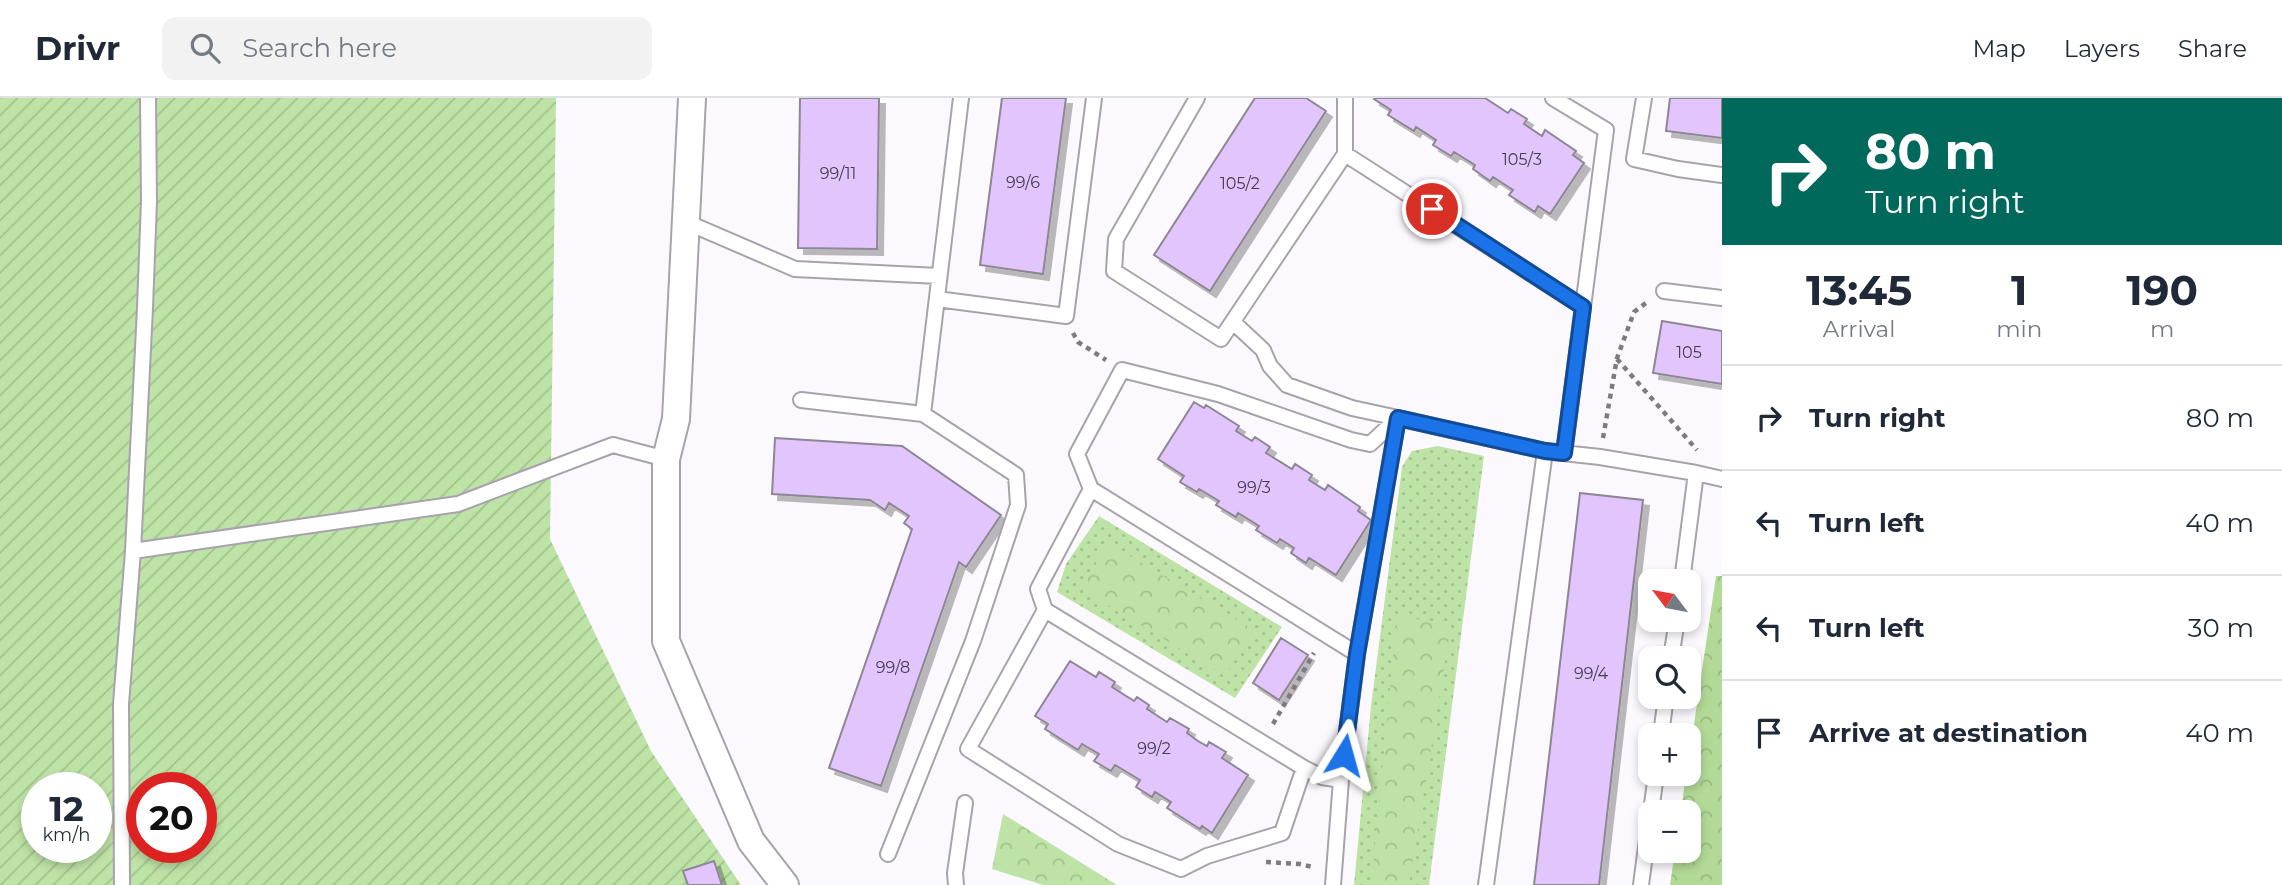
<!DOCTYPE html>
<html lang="en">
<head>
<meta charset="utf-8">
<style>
	body { margin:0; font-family:Montserrat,sans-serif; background:#f2f2f3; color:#1f2937; height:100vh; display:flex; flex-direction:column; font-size:26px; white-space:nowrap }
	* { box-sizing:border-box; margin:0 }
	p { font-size:23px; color:#747a83 }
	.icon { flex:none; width:38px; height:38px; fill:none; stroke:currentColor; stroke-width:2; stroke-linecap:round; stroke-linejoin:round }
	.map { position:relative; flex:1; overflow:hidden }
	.sheet { display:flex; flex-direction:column; background:#fff; width:560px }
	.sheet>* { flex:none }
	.hud { background:#00695c; color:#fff; overflow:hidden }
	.needle { width:46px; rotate:302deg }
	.controls { position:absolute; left:1638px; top:471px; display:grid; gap:14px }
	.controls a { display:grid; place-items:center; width:63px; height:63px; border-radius:14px; background:#fff; box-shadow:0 4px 10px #0003; font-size:35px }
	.speed { position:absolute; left:21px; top:674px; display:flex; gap:14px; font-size:35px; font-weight:700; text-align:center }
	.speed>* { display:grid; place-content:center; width:91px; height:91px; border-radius:50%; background:#fff; box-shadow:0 4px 10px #0003; line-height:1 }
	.speed small { font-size:18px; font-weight:400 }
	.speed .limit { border:10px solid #d22; background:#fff; color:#111 }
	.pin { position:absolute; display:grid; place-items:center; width:60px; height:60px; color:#fff; margin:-30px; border:4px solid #fff; border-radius:50%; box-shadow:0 2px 7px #0007 }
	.me { position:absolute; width:77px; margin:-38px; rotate:8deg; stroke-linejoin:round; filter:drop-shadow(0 0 5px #0008) }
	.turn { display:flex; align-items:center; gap:24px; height:147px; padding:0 28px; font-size:32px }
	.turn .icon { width:91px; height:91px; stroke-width:2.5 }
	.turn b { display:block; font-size:49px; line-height:60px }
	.eta { display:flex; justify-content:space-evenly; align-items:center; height:119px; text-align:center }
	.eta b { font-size:42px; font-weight:700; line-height:49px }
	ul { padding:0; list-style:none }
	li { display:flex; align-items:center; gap:21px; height:105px; padding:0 28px; border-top:2px solid #e0e1e3 }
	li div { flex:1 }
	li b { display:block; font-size:26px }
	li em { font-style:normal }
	header { display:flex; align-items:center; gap:42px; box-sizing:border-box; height:98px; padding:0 35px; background:#fff; border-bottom:2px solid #e0e1e3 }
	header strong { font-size:33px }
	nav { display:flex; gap:38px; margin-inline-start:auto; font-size:24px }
	.search { width:490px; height:63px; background:#f2f2f3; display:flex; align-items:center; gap:18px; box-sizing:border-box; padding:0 24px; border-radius:14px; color:#747a83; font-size:26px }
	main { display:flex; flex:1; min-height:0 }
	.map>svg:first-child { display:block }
	.grass { fill:url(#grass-dots) }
	.forest { fill:url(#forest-crowns) }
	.park { fill:url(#park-crowns) }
	.garden { fill:url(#garden-furrows); fill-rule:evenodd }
	.building { fill:#e2c5fd; stroke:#8c8792; stroke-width:2; filter:url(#shadow) }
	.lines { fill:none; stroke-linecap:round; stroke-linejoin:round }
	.service-casing { stroke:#a8a2ad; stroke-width:18 }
	.minor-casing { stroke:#a8a2ad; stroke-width:30 }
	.path { stroke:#7d7b7f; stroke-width:4.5; stroke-dasharray:5 5; stroke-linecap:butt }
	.service { stroke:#fff; stroke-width:14 }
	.minor { stroke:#fff; stroke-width:26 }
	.route-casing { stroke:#114b97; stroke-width:18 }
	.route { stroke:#1a73e8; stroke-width:12 }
	.labels { text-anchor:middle; stroke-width:6; stroke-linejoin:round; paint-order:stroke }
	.number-label { font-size:16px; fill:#443c4d }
</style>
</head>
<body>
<header>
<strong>Drivr</strong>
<div class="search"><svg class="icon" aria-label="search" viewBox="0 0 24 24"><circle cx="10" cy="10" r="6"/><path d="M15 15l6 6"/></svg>Search here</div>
<nav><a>Map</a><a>Layers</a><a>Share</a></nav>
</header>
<main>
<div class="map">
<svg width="1722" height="787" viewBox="0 0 1722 787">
	<defs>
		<pattern id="grass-dots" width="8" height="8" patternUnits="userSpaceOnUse" patternTransform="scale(1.75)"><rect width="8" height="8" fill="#bee3a6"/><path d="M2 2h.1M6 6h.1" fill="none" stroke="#a2c28e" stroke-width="1.8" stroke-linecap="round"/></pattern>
		<pattern id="forest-crowns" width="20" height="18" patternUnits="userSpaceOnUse" patternTransform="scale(1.75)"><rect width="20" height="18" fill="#b2da96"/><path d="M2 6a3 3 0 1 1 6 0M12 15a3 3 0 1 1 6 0" fill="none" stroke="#98ba80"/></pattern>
		<pattern id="park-crowns" width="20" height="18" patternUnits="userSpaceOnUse" patternTransform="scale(1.75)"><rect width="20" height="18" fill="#bee3a6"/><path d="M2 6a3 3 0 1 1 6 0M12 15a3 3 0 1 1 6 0" fill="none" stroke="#a2c28e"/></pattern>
		<pattern id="garden-furrows" width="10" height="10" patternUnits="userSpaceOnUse" patternTransform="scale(1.75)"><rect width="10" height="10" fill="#bee3a6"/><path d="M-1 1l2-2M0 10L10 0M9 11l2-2" fill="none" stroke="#a2c28e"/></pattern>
		<filter id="shadow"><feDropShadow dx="6" dy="6" stdDeviation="0" flood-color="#0004"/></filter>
	</defs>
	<rect width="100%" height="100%" fill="#fcf9fe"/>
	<!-- grass -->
	<path class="grass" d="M1438,348L1484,358L1429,787H1354L1371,608L1402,369L1412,353Z
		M1099,418L1282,529L1235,600L1057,494L1066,466Z"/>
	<!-- forest -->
	<path class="forest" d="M1716,478H1722V787H1670L1675,753L1689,752V714H1681L1686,676H1689V660Z"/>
	<!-- park -->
	<path class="park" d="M1108,445L1254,532L1225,578L1081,491Z
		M1397,518L1451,527L1409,787H1371Z
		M1003,716L1117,787H1043L992,771Z"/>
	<!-- garden -->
	<path class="garden" d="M0,0H556L550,441L651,653L741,787H0ZM37,690H96V749H37ZM142,690H201V749H142Z"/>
	<!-- building -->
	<path class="building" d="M800,0H879L877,151L798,150Z
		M1002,0H1066L1043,176L980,167Z
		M1255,0H1306L1326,13L1210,193L1154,157Z
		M1375,0H1485L1508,15L1511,11L1527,21L1524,26L1542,38L1545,32L1576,53L1573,57L1584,65L1550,116L1538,108L1535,114L1509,97L1513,92L1493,79L1490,83L1473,71L1475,67L1454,54L1451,58L1433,47L1436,42L1416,29L1414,33L1388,17L1391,12L1374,1Z
		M1670,0H1722V40L1666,33Z
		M1662,223L1722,233V286L1653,275Z
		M1194,304L1204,310L1206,307L1239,328L1236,333L1252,343L1255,339L1270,349L1266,355L1292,371L1295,366L1312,377L1309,382L1325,392L1328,387L1360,409L1358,413L1371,422L1336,477L1309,460L1306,465L1291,455L1294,450L1280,441L1277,445L1256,432L1259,428L1238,415L1236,419L1216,407L1219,403L1199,391L1197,394L1180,384L1184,378L1158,361Z
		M775,340L902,348L1001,417L966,469L959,464L881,688L829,670L912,431L904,425L909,418L889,405L885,412L870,402L772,396Z
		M1580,395L1643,402L1606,726L1599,787H1534Z
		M1281,540L1308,557L1279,602L1253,585Z
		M1070,563L1096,579L1099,574L1115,584L1112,589L1134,603L1137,599L1149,607L1147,611L1167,624L1170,620L1189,631L1187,635L1198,643L1207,648L1209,644L1226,654L1222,660L1248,677L1212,735L1202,728L1200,731L1167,710L1171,704L1155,694L1152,699L1136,689L1140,682L1115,667L1111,673L1094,663L1099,656L1082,646L1078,652L1045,631L1048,626L1035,618Z
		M714,763L722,787H688L683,773Z"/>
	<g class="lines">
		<!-- service casing -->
		<g class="service-casing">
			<path id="service" d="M1197,0L1116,141L1114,173L1221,241L1345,56L1583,209
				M1345,0V56
				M1553,0L1606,32L1564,355
				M1644,0L1634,61L1678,71L1722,77
				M686,124L795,171L939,178
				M1664,193L1722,200
				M937,201L1066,218L1094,0
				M1233,224L1263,252L1270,268L1287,287L1352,310L1398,320L1370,346L1351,342L1218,296L1122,272L1077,356L1091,391L1038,491L1045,512L968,651L1118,746L1181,771L1207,758L1282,735L1304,670
				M801,302L923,316L1016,377L1018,407L973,543L888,756
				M923,316L961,0
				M1696,375L1722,381
				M1091,391L1357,556
				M133,453L458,406L613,347L666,361
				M1045,512L1304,670L1322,679L1341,682
				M1671,560L1677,522
				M1661,637L1666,598
				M1651,714L1656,676
				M122,787L121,606L133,453L145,210L149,103L148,0
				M956,787L955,775L965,705
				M1333,787L1341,682L1357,556L1398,320L1545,353L1600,359L1696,375L1682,483
				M1486,787L1545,353
				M1641,787L1650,718"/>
		</g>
		<!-- minor casing -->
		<g class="minor-casing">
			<path id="minor" d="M692,0L676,321L666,361V543L751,743L785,787"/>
		</g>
		<!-- path -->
		<path class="path" d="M1073,235L1078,244L1106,262
			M1617,261L1697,352
			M1603,340L1617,260L1634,214L1646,205
			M1273,626L1314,555
			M1266,764L1300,766L1313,769"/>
		<!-- service -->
		<use href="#service" class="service"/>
		<!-- minor -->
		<use href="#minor" class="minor"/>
	</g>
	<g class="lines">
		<!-- route casing -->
		<g class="route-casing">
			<path id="route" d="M1344,657L1357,556L1398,320L1545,353L1564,355L1583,209L1432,111"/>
		</g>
		<!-- route -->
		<use href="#route" class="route"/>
	</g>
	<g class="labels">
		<!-- number labels -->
		<g class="number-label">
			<text x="1522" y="67">105/3</text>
			<text x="838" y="81">99/11</text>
			<text x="1023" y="90">99/6</text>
			<text x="1240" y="91">105/2</text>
			<text x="1689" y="260">105</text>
			<text x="1254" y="395">99/3</text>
			<text x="893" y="575">99/8</text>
			<text x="1591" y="581">99/4</text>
			<text x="1154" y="656">99/2</text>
		</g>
	</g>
</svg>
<div class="controls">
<a><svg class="needle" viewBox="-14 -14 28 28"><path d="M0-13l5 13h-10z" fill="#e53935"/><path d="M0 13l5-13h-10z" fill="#747a83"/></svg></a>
<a><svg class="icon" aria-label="search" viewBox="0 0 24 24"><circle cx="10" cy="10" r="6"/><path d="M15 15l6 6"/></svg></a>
<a>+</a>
<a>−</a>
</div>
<div class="speed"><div>12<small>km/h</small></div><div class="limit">20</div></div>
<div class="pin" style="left:1432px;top:111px;background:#d93025"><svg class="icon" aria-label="arrive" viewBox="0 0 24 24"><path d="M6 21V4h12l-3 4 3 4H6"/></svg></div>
<svg class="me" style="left:1344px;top:657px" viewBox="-20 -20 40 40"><path d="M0-17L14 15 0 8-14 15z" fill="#1a73e8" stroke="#fff" stroke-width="4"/></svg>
</div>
<section class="sheet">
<div class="hud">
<div class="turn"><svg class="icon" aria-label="right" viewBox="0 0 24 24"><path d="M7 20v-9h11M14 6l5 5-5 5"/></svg><div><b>80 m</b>Turn right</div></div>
</div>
<div class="eta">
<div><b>13:45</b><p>Arrival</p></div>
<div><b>1</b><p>min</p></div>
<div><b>190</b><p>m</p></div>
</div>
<ul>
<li><svg class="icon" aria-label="right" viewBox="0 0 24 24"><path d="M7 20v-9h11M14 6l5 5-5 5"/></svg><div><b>Turn right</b></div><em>80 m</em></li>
<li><svg class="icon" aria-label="left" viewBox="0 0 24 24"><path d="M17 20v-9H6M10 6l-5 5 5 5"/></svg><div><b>Turn left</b></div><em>40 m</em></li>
<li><svg class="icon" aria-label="left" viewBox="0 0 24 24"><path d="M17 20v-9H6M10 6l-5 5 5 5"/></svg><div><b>Turn left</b></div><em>30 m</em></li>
<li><svg class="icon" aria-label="arrive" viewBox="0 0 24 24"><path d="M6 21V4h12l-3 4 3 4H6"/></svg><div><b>Arrive at destination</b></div><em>40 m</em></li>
</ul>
</section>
</main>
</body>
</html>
